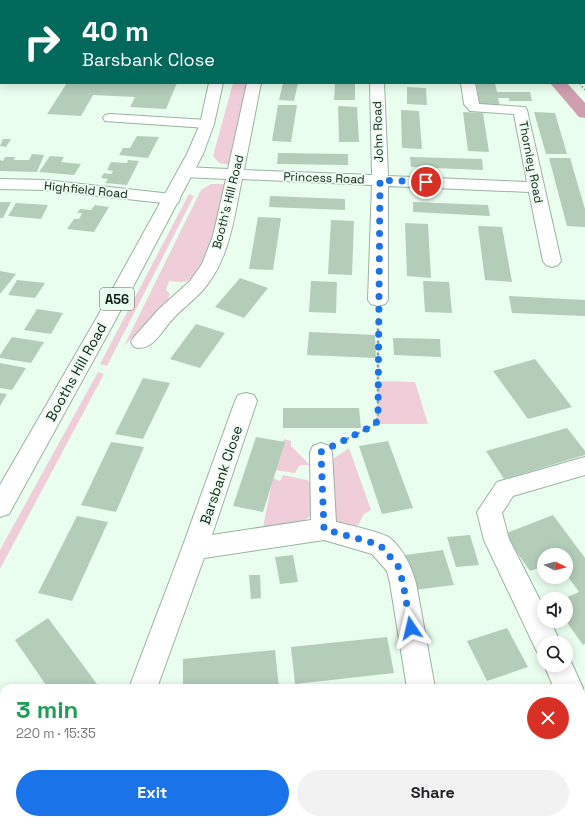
<!DOCTYPE html>
<html lang="en">
<head>
<meta charset="utf-8">
<style>
	body { margin:0; font-family:"Space Grotesk",sans-serif; background:#f2f2f2; color:#202124; height:100vh; display:flex; flex-direction:column; font-size:15px; white-space:nowrap }
	* { box-sizing:border-box; margin:0 }
	p { font-size:13px; color:#757577 }
	.icon { flex:none; width:22px; height:22px; fill:none; stroke:currentColor; stroke-width:2; stroke-linecap:round; stroke-linejoin:round }
	.map { position:relative; flex:1; overflow:hidden }
	.sheet { position:absolute; left:0px; top:684px; width:585px; height:140px; display:flex; flex-direction:column; background:#fff; border-radius:12px 12px 0 0; box-shadow:0 2px 10px #0003 }
	.sheet>* { flex:none }
	.hud { position:absolute; left:0px; top:0px; width:585px; height:84px; box-shadow:0 2px 10px #0003; background:#00695c; color:#fff; overflow:hidden }
	.needle { width:26px; rotate:96deg }
	.tools { position:absolute; left:537px; top:548px; display:grid; gap:8px }
	.tools a { display:grid; place-items:center; width:36px; height:36px; border-radius:50%; background:#fff; box-shadow:0 2px 10px #0003; font-size:20px }
	.pin { position:absolute; display:grid; place-items:center; width:34px; height:34px; color:#fff; margin:-17px; border:2px solid #fff; border-radius:50%; box-shadow:0 1px 4px #0007 }
	.me { position:absolute; width:44px; margin:-22px; rotate:350deg; stroke-linejoin:round; filter:drop-shadow(0 0 3px #0008) }
	.turn { display:flex; align-items:center; gap:14px; height:84px; padding:0 16px; font-size:18px }
	.turn .icon { width:52px; height:52px; stroke-width:2.5 }
	.turn b { display:block; font-size:28px; line-height:34px }
	.round { display:grid; place-items:center; flex:none; width:42px; height:42px; border-radius:21px; background:#f2f2f2 }
	.summary { display:flex; align-items:center; justify-content:space-between; height:68px; padding:0 16px }
	h1 { font-size:24px; font-weight:800; line-height:30px; color:#1e9e55 }
	.button { display:flex; gap:8px; margin-top:auto; padding:8px 16px }
	.button a { flex:1; height:46px; border-radius:24px; background:#1a73e8; color:#fff; font-size:16px; font-weight:800; line-height:46px; text-align:center }
	.button a+a { background:#f2f2f2; color:#202124 }
	.map>svg:first-child { display:block }
	.green { fill:#f0ced9 }
	.lines { fill:none; stroke-linecap:round; stroke-linejoin:round }
	.canal { fill:#ce9fae; fill-rule:evenodd }
	.building { fill:#b3cdb9 }
	.minor-casing { stroke:#99b3a0; stroke-width:2 }
	.major-casing { stroke:#99b3a0; stroke-width:2 }
	.path-far1 { stroke:#91a195; stroke-width:1.5; stroke-dasharray:2 2; stroke-linecap:butt }
	.path { stroke:#91a195; stroke-width:2.5; stroke-dasharray:3 3; stroke-linecap:butt }
	.minor { fill:#fff; fill-rule:evenodd }
	.major { fill:#fff; fill-rule:evenodd }
	.route { stroke:#1a73e8; stroke-width:7; stroke-dasharray:0 12.6 }
	.labels { text-anchor:middle; stroke-width:3.5; stroke-linejoin:round; paint-order:stroke }
	.far-street-label { font-size:12px; fill:#131d16; stroke:#e9feee }
	.shield { fill:#e9feee; stroke:#536057; stroke-width:1 }
	.shield-label { font-size:13px; font-weight:bold; fill:#131d16 }
	.street-label { font-size:14px; fill:#131d16; stroke:#e9feee }
</style>
</head>
<body>
<div class="map">
<svg width="585" height="824" viewBox="0 0 585 824">
	<rect width="100%" height="100%" fill="#e9feee"/>
	<!-- green -->
	<path class="green" d="M467,0H585V50L584,1Z
		M233,83H249L230,165L219,163L213,156Z
		M211,184H225C220,204 207,275 187,281C182,283 174,281 169,281L166,290L170,294L167,302L124,346L201,190Z
		M189,194L194,196L107,366L100,364Z
		M98,372L104,374L0,569V550Z
		M378,381L415,382L428,424H376Z
		M284,439L291,441V446L310,465H300L295,473L274,470Z
		M349,448L371,510L364,514L358,525L350,528L336,522L326,472L333,459Z
		M283,475L307,480L311,483L310,516L300,524L263,527L273,478L280,481Z"/>
	<g class="lines">
		<!-- canal -->
		<path class="canal" d="M420,0H435L436,1H421Z
			M550,83H567L585,103V118L579,117Z"/>
	</g>
	<!-- building -->
	<path class="building" d="M67,83H177L166,109L130,107L135,97L93,95L81,116L47,114Z
		M283,83H298L294,101L279,100Z
		M335,83H355V100H334Z
		M476,83H495L497,92H530L532,101H509V98H498L500,106L480,105Z
		M407,87L426,88L427,105L407,104Z
		M278,105H297L291,142L272,141Z
		M338,106L357,107L359,142H339Z
		M401,110L419,111L422,149L402,148Z
		M463,112L483,113L489,152L468,151Z
		M534,112L555,113L567,154H546Z
		M137,136L159,137L148,158L119,155L123,148H130Z
		M3,139H11L6,147L0,146Z
		M278,153L348,154V165L277,164Z
		M32,154L44,155L37,172L0,171V160L3,161L5,157H15L14,160H29Z
		M50,156L64,157L61,162L81,164L74,175L39,172Z
		M410,157L482,159L483,170L411,167Z
		M549,158H570L585,209V227L567,226Z
		M128,160L139,161L127,185L105,183L108,179L101,178L104,173L111,174L113,171L107,170L111,162L127,163Z
		M270,196L345,199V210L269,207Z
		M0,202H11L3,218H0Z
		M413,202L488,205L490,216L413,212Z
		M16,203L48,205L41,219L8,216Z
		M95,205L109,207L94,232L67,229L74,219H79L82,213H77L80,209L91,210Z
		M258,217L281,218L273,270L249,269Z
		M331,220L354,221L352,275L328,274Z
		M405,223L428,224L431,278L407,276Z
		M478,226L502,227L512,282L485,280Z
		M0,271L16,274L1,293H0Z
		M240,278L268,288L244,318L215,307Z
		M17,280L45,283L35,298L8,295Z
		M311,281L337,282L336,313L309,312Z
		M423,281L449,282L452,313L425,312Z
		M509,296L585,300V316L512,313Z
		M37,309L63,313L51,334L24,330Z
		M196,324L225,333L200,368L170,359Z
		M309,332L375,335L376,358L307,355Z
		M12,337L44,342L31,363L0,358V355Z
		M393,338L440,339L441,357L394,355Z
		M535,359L572,407L528,419L493,371Z
		M0,363L26,368L12,390L0,388Z
		M143,378L170,383L143,439L115,434Z
		M0,393L7,394L0,406Z
		M283,408H359L361,428H283Z
		M567,428L585,451V455L504,479L486,451Z
		M256,437L285,442L263,512L233,506Z
		M388,441L413,508L382,514L359,446Z
		M111,442L144,447L116,512L81,505Z
		M553,515L585,558V644L583,645L566,621V599H563L579,592L566,574V555H544V566L530,571L504,534Z
		M77,516L108,522L72,601L38,593Z
		M470,535L479,565L456,567L447,537Z
		M443,550L454,585L414,590L405,555Z
		M293,555L298,582L280,584L275,557Z
		M249,575H260L261,598L251,599Z
		M48,618L100,688H48L15,640Z
		M507,628L528,667L487,681L467,641Z
		M387,637L394,673L295,684L291,647Z
		M275,650L279,688H183V659Z
		M581,775H585V818L581,808Z
		M350,820H386L387,824H330Z
		M410,820H473L474,824H411Z
		M498,820H555L557,824H499Z"/>
	<g class="lines">
		<!-- minor casing -->
		<g class="minor-casing">
			<path id="minor" d="M192,0H204V1H192Z
				M451,0H465L466,1H452Z
				M584,49H585V57H584Z
				M247,83H261L244,170L372,175L370,83H384L388,176L527,182L514,114L470,111L464,104L461,83H475L479,104L525,107L527,110L561,261L558,265L552,267L546,265L543,261L529,192L388,186V300L385,304L378,306L371,304L368,300L372,185L242,179C234,217 230,259 203,290C193,301 180,310 170,322C160,334 151,352 134,347L131,342L134,337L159,309L190,281L202,264L213,236L226,179L185,177L179,175L177,172L179,169L185,167L228,169Z
				M110,114L207,120L212,121L214,124L212,127L207,128L105,121L103,118L105,115Z
				M0,179L45,180L172,194L178,195L180,199L178,203L172,204L45,190L0,189Z
				M246,393L254,395L257,401L212,535L311,520L310,452L313,446L321,443L329,446L332,452L336,522C348,525 382,532 390,538C404,550 411,566 416,583L435,688H407L390,583L387,571L372,554L324,540L204,558L157,688H129L182,548L235,401L238,395Z
				M585,457V475L513,496L502,513L509,539L544,608V621H550L561,643H544V655L537,652L484,540L477,512L497,482Z
				M566,655H568L583,688L581,694V688H554L544,665H566Z
				M4,770V802L0,803V771Z"/>
		</g>
		<!-- major casing -->
		<g class="major-casing">
			<path id="major" d="M209,83H223L214,124L203,154L116,319L9,514L0,517V485L96,319L187,154L200,124Z"/>
		</g>
		<!-- path-far1 -->
		<path class="path-far1" d="M579,83L585,90"/>
		<!-- path -->
		<path class="path" d="M341,442L376,424L378,416V318"/>
		<!-- minor -->
		<use href="#minor" class="minor"/>
		<!-- major -->
		<use href="#major" class="major"/>
	</g>
	<g class="lines">
		<!-- route -->
		<path class="route" d="M411,628L403,583L398,566L380,545L324,529L321,452L376,424L378,416L380,180L426,182"/>
	</g>
	<g class="labels">
		<!-- far-street labels -->
		<g class="far-street-label">
			<text transform="translate(378 132) rotate(-92)" y="4">John Road</text>
			<text transform="translate(531 162) rotate(79)" y="4">Thornley Road</text>
			<text transform="translate(324 178) rotate(2)" y="4">Princess Road</text>
			<text transform="translate(86 190) rotate(6)" y="4">Highfield Road</text>
			<text transform="translate(228 202) rotate(-76)" y="4">Booth's Hill Road</text>
		</g>
		<!-- shield labels -->
		<rect class="shield" x="100" y="288" width="34" height="22" rx="3"/>
		<g class="shield-label">
			<text x="117" y="304">A56</text>
		</g>
		<!-- street labels -->
		<g class="street-label">
			<text transform="translate(76 372) rotate(-61)" y="5">Booths Hill Road</text>
			<text transform="translate(221 475) rotate(-71)" y="5">Barsbank Close</text>
		</g>
	</g>
</svg>
<div class="tools">
<a><svg class="needle" viewBox="-14 -14 28 28"><path d="M0-13l5 13h-10z" fill="#e53935"/><path d="M0 13l5-13h-10z" fill="#757577"/></svg></a>
<a><svg class="icon" aria-label="sound" viewBox="0 0 24 24"><path d="M4 9h4l5-4v14l-5-4H4zM17 9q2 3 0 6"/></svg></a>
<a><svg class="icon" aria-label="search" viewBox="0 0 24 24"><circle cx="10" cy="10" r="6"/><path d="M15 15l6 6"/></svg></a>
</div>
<div class="pin" style="left:426px;top:182px;background:#d93025"><svg class="icon" aria-label="arrive" viewBox="0 0 24 24"><path d="M6 21V4h12l-3 4 3 4H6"/></svg></div>
<svg class="me" style="left:411px;top:628px" viewBox="-20 -20 40 40"><path d="M0-17L14 15 0 8-14 15z" fill="#1a73e8" stroke="#fff" stroke-width="4"/></svg>
<div class="hud">
<div class="turn"><svg class="icon" aria-label="right" viewBox="0 0 24 24"><path d="M7 20v-9h11M14 6l5 5-5 5"/></svg><div><b>40 m</b>Barsbank Close</div></div>
</div>
<section class="sheet">
<div class="summary"><div><h1>3 min</h1><p>220 m · 15:35</p></div><a class="round" style="background:#d93025;color:#fff"><svg class="icon" aria-label="close" viewBox="0 0 24 24"><path d="M6 6l12 12M18 6L6 18"/></svg></a></div>
<div class="button"><a>Exit</a><a>Share</a></div>
</section>
</div>
</body>
</html>
